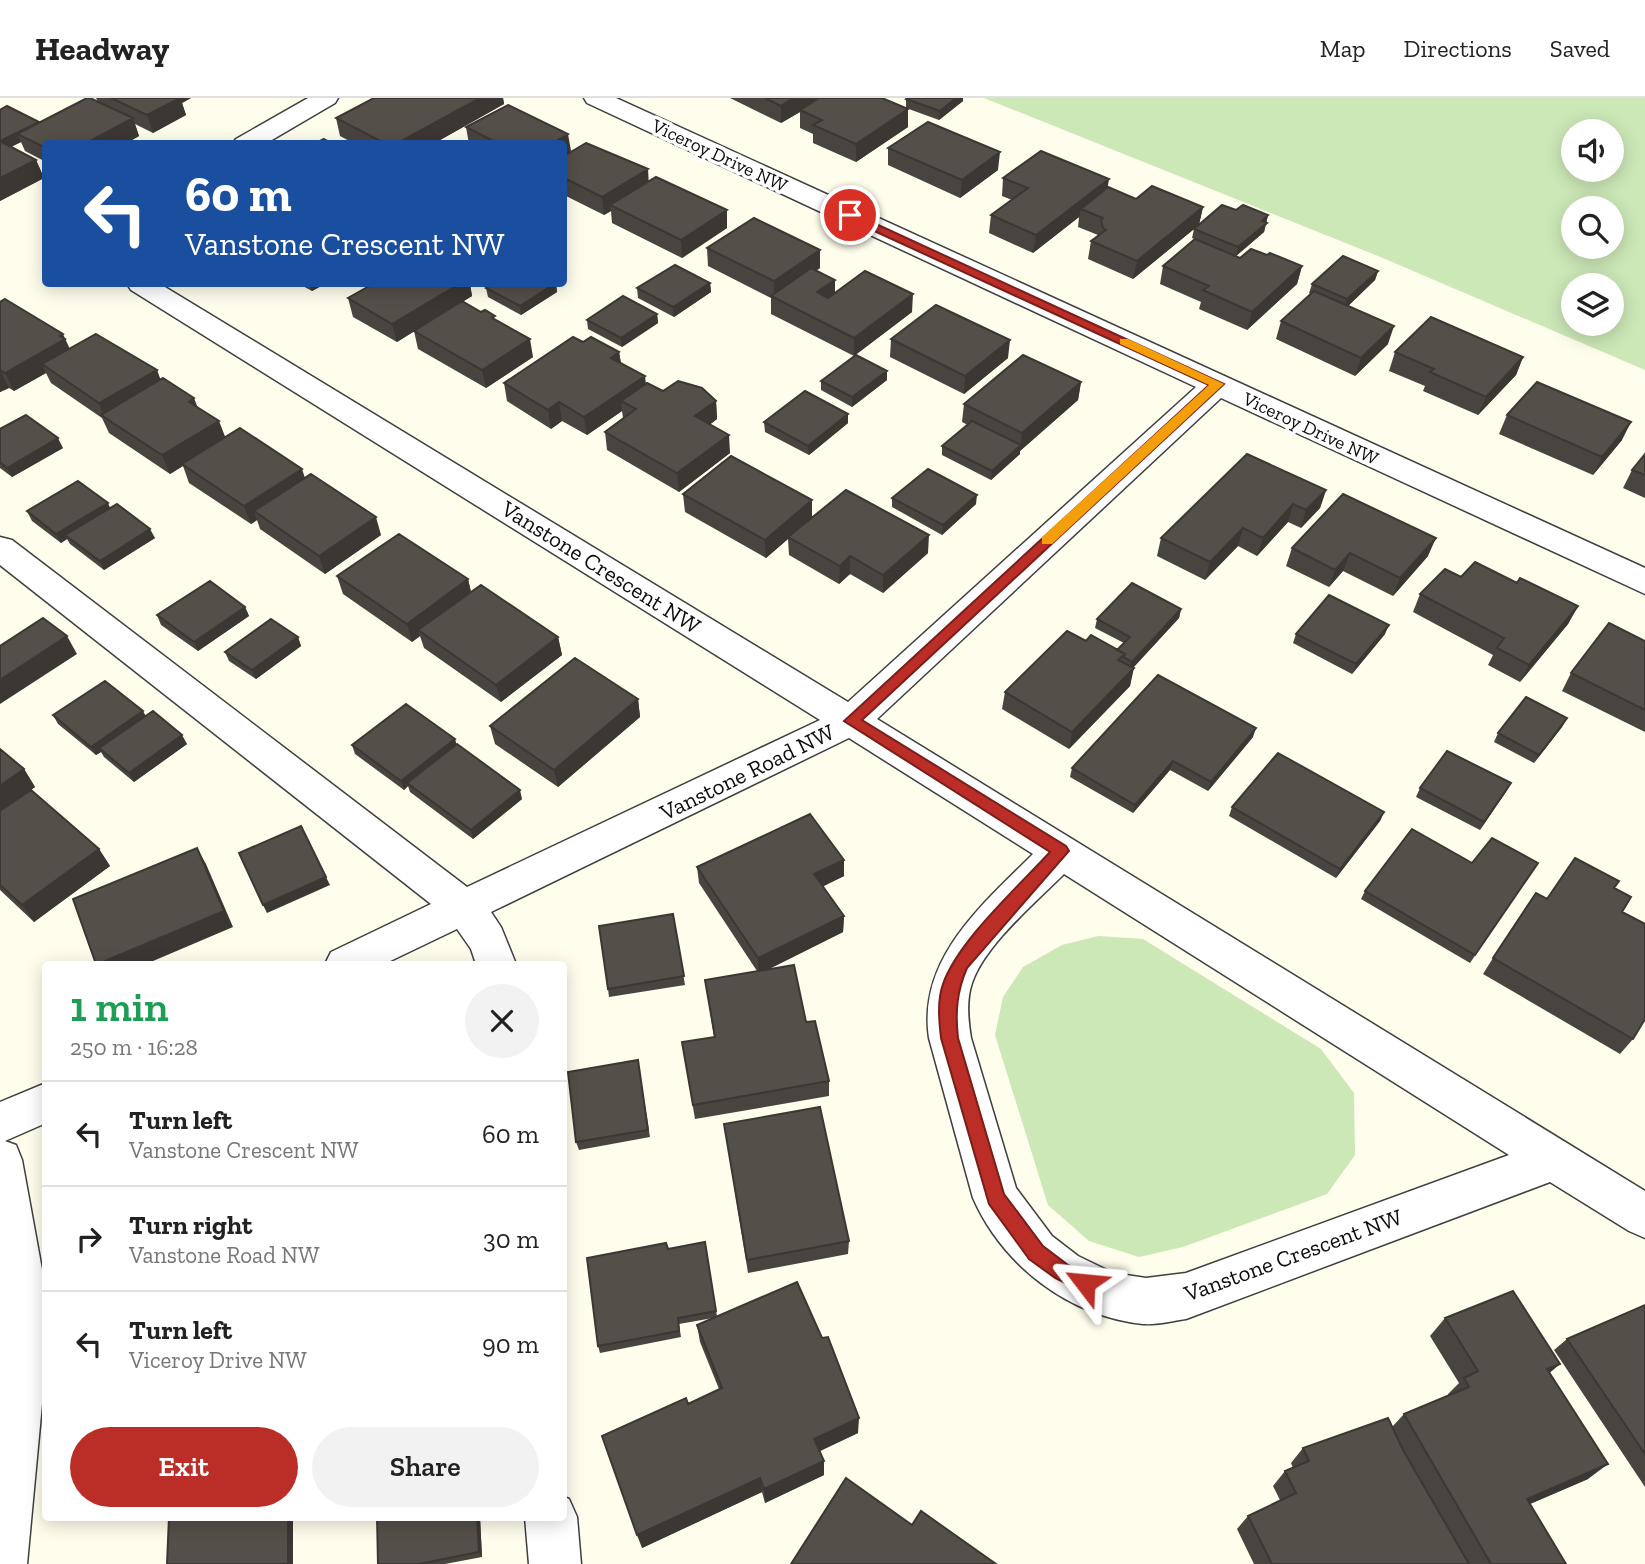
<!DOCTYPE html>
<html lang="en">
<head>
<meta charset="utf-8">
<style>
	body { margin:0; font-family:"Zilla Slab",serif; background:#f2f2f2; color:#222; height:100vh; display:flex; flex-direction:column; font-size:26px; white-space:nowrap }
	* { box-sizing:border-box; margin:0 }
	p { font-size:23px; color:#767676 }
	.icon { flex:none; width:38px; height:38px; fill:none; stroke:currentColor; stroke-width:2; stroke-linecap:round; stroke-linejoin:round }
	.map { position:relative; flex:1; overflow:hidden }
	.sheet { position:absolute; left:42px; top:863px; width:525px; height:560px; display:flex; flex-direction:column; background:#fff; border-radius:7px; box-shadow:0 4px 18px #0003 }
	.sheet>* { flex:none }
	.top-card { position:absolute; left:42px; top:42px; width:525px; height:147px; border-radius:7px; box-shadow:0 4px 18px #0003; background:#1a4fa0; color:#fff; overflow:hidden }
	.tools { position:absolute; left:1561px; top:21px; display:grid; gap:14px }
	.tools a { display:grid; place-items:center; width:63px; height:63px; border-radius:50%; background:#fff; box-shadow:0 4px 18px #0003; font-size:35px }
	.pin { position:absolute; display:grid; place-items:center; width:60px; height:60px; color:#fff; margin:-30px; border:4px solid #fff; border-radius:50%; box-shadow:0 2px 7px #0007 }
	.me { position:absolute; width:77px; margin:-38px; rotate:299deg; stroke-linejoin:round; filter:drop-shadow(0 0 5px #0008) }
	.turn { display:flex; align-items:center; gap:24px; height:147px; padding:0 28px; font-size:32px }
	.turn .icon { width:91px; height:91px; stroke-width:2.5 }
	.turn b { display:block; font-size:49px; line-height:60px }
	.round { display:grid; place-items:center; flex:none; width:74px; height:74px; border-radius:37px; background:#f2f2f2 }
	.head { display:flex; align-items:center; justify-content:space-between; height:119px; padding:0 28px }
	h1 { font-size:42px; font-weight:600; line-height:52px; color:#1e9e55 }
	.cta { display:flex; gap:14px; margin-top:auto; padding:14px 28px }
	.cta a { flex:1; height:80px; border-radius:42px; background:#ba2e27; color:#fff; font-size:28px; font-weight:600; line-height:80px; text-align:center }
	.cta a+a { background:#f2f2f2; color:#222 }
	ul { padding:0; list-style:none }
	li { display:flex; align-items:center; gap:21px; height:105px; padding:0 28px; border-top:2px solid #e0e0e0 }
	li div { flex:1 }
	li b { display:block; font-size:26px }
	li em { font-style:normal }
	header { display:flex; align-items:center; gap:42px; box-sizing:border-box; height:98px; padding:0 35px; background:#fff; border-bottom:2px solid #e0e0e0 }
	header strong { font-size:33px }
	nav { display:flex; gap:38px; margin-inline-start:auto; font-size:24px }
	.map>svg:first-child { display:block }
	.green { fill:#cce8b7; fill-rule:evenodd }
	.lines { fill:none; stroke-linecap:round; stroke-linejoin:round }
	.minor-casing { stroke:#3f3f3f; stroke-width:3 }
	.minor { fill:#fff; fill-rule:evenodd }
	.wall { fill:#49443f }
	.shaded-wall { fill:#3c3733 }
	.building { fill:#554f49; stroke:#3c3733; stroke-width:2 }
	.route { fill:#ba2e27; stroke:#791e19; stroke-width:2 }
	.slow { fill:#f59e0b }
	.labels { text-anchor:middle; stroke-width:7; stroke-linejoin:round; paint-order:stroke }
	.far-street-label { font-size:19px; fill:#0c0c0c; stroke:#fff }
	.street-label { font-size:23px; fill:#0c0c0c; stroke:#fff }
</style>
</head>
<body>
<header>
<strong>Headway</strong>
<nav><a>Map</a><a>Directions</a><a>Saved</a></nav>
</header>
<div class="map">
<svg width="1645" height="1466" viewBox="0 0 1645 1466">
	<rect width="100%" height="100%" fill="#fffdec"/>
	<!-- green -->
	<path class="green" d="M984,0H1645V272L1378,158ZM1573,33H1612V72H1573ZM1573,110H1612V149H1573ZM1573,187H1612V226H1573Z
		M1098,838L1143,841L1321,951L1354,995L1355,1057L1327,1096L1183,1149L1139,1159L1089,1143L1048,1107L995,937L1003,899L1023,869L1062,847Z"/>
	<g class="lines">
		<!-- minor casing -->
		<g class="minor-casing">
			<path id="minor" d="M308,0H338L335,5L265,46H232L236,41Z
				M584,0H616L1645,470V496L1221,300L877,621L1645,1093V1140L1629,1133L1550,1084L1186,1221C1172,1223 1157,1227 1143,1226C1069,1218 1003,1168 973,1100L929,940C917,861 982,807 1033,756L849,640L491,814L501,829L516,866H476L471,851L457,831L384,866H325L331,854L431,806L0,467V439L12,442L467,789L820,622L131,192L127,186H160L848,604L1196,289L587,5ZM1064,776L1509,1057L1186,1175L1146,1180L1113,1175L1078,1158L1052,1138L1016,1090L971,940C968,922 966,902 972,885C985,847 1035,805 1064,776Z
				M46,985V1025L5,1043L16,1047L22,1062L45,1188L42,1306L27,1466H0V1004Z
				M564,1399L569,1401L577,1419L581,1466H529L525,1419H564Z"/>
		</g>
		<!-- minor -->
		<use href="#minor" class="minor"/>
	</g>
	<!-- wall -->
	<path class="wall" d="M96,0H191L182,5L186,17L153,35L135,26L139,38L125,46H46V64L25,53L21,44L11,49L36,62L44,80L0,103V12L39,25L98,4Z
		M374,0H503L504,6L433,46H355L340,38L336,20Z
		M730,0H817V1L908,29L856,64L813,45V36L800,30V14L781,25Z
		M906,1L963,3L939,22L906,10Z
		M466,29L564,46H469Z
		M888,50L998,72L960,100L888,67Z
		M564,58L649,83L727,130L682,160L612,125L611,113L604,117L564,97Z
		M1003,80L1107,90L1136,101L1203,109L1199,126L1236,112L1268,117L1264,134L1236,158L1192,140L1194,131L1133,181L1088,161L1091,143L1098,137L1078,129L1079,119L1033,155L989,135L991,117L1012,102L1002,98Z
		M707,150L820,152V170L816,172L835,195L912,214L854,258L771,216V200L708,168Z
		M1267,157L1302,168L1297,186L1247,232L1199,211L1201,204L1160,186L1163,168Z
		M1378,173L1375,182L1348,208L1388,246L1355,278L1276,241L1281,223L1311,196L1309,195L1312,186Z
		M710,185L711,194L674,219L638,200L637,190Z
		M299,186H325L312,193Z
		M371,186H470L472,198L462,204L496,222L533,259L486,290L418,251L414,233L397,244L353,219L348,200L372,186Z
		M493,186H556L557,194L521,217L488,199L486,190Z
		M0,204L70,251L157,272L160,282L198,309L225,340L305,380L381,437L325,476L260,431L257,422L251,426L189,385L183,368L170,376L109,335L102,320L51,285L46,275L14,293L9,290L0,294Z
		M657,216L658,225L622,249L588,231L587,222Z
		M891,241L1008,260L964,296L890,259Z
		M583,244L619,254L621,265L645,278V286L663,293L716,303L717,321L710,326L730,355L679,394L607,352L605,334L623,320L622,313L587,337L562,323L551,331L507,303L504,285Z
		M1395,254L1523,259L1516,277L1478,317L1423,293L1425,288L1389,273Z
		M887,273V282L852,309L821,292V283Z
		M1081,284L1078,302L1020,353V356L991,382L942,357V348L968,327L962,324L964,306Z
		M848,316V325L809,357L765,334L764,324Z
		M1507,317L1622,342L1593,377L1499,336Z
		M0,331L63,350L12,379L0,370Z
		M1645,356V400L1623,390L1632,372Z
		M1326,392L1320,410L1301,430L1288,424L1257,458L1238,448L1205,482L1157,458L1161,440Z
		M683,396L812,402V419L928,455L883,495L850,476L839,486L789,457L788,441L766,460L685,414Z
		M892,400L976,406L942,437L892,409Z
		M110,410L155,440L104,472L70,446L67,441L61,445L32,423L27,413Z
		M1292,450L1428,458L1393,498L1343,473L1329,489L1286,468Z
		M337,478L468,481L471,494L558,539L562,557L501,604L424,550L420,538L412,544L343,496Z
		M1461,479L1517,485L1578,508L1568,526L1520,584L1488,567L1493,557L1413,514L1420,496Z
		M245,509L249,518L198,553L161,527L157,517Z
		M1181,511L1179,520L1133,570L1130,588L1069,651L1002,611L1005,594L1086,543L1117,552L1124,545L1095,530L1097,521Z
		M1296,536H1385L1352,576L1293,545Z
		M298,539L301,548L256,581L229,563L225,554Z
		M1645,543V634L1562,593L1571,575Z
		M638,601L640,619L558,689L495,646L490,628Z
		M53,617L146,618L187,646L134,684L104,659L101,654L96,657L58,626Z
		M1567,620L1562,629L1534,665L1494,644L1498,635Z
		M1253,639L1208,693L1170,672L1133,715L1070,679L1072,670Z
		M455,641L456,646L522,701L473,741L410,694L408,688L404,692L355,656L352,647Z
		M0,651L24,671L35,689L31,692L99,751L110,768L34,824L0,792Z
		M1511,685L1480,732L1416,699L1420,690Z
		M1232,709L1384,714L1380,723L1336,780L1229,718Z
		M1472,765L1532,774L1470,865L1361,801L1365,793Z
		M697,769L844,778L823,788L844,818L843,834L769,871L806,924L829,983V998L695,1021L682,944L714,939L705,882L757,873L699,785Z
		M1614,790L1622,814L1633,941L1620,956L1483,876L1493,860L1547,801Z
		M673,816L685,887L609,899L608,891Z
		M638,962L650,1039L579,1052L576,1044Z
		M724,1026L849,1143L848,1156L748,1175Z
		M705,1144L717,1218L858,1335L819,1353L824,1363V1377L765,1405L762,1394L642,1450L688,1306L719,1291L700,1244L697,1227L713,1220L679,1226L681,1239L600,1255L598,1248L668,1151Z
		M1645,1207V1389L1554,1252L1567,1241Z
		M1445,1220L1560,1266L1549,1275L1588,1381L1530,1406L1566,1466H1254L1237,1431L1248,1418L1280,1402L1273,1388L1285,1373L1293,1370L1291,1365L1303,1350L1392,1329L1404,1316L1448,1297V1296L1459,1285L1430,1238Z
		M377,1419H480L482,1459L445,1466H378Z"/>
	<!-- shaded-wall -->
	<path class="shaded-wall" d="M168,0H191L182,5L186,17L153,35L147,17Z
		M480,0H503L504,6L433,46H396Z
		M793,0H817V3L800,12V14L781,25V8Z
		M956,0H963V3L939,22L940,13Z
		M908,11V29L856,64V46Z
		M133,20L139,38L125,46H85Z
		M39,24L17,36L21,44L4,52L0,43Z
		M568,36L571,53L564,58V46H551Z
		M1000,54L998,72L960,100L962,82Z
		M36,62L44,80L0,103V80Z
		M648,71L649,89L610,107L611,113L604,117L602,99Z
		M1109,81L1106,99L1081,111L1079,119L1033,155L1036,137Z
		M1203,109L1199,127L1133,181L1137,163Z
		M727,112V130L682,160L681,142Z
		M1268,117L1264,134L1236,158L1238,149Z
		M820,152V170L776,200L774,199V183Z
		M1302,168L1297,186L1247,232L1252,214Z
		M1378,173L1375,182L1345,211L1347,201Z
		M835,182V200L817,212V194Z
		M710,185L711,194L674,219L673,209Z
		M310,186H325L312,193Z
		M459,186H470L472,198L397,244L392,226Z
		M554,186H556L557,194L521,217L520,208Z
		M913,196L912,214L854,258V240Z
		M657,216L658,225L622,249L621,240Z
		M1394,228L1388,246L1355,278L1361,260Z
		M63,236L74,260L42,266L46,275L14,293L5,275Z
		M530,241L533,259L486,290L482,272Z
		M1010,242L1008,260L964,296L965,278Z
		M619,254L622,272L611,260Z
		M1523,259L1516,277L1478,317L1486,299Z
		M0,272L9,290L0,294Z
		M157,272L164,291L105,320L99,305Z
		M887,273V282L852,309V299Z
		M645,278L647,296L621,303L622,313L587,337L584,319Z
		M1081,284L1078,302L1020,353V356L991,382L992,373L1021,347L1022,335Z
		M194,300L201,318L189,304Z
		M716,303L717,321L697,337L695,318Z
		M559,304L562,323L551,331L548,312Z
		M848,316V325L809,357L808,348Z
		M219,323L226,341L170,376L162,357Z
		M1631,324L1622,342L1593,377L1602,359Z
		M729,337L730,355L679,394L677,375Z
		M58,340L63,350L12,379L7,370Z
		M302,371L308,389L254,413L257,422L251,426L244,408Z
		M1326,392L1320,410L1301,430L1306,412Z
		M977,397L976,406L942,437L943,427Z
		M812,402V420L788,439V441L766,460L765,442Z
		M108,405L112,414L65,437L67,441L61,445L56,436Z
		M1293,406L1288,424L1257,458L1263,440Z
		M376,419L381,437L325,476L319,458Z
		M1243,430L1238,448L1205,482L1210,464Z
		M150,431L155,440L104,472L100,463Z
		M929,437L928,455L883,495V477Z
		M1436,440L1428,458L1393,498L1400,480Z
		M1350,455L1343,473L1329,489L1335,472Z
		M850,458V476L839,486L840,468Z
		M468,481L472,499L418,532L420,538L412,544L407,526Z
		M1578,508L1568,526L1520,584L1529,567Z
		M245,509L249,518L198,553L194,544Z
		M1181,511L1179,520L1130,573L1132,564Z
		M1389,527L1385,536L1352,576L1356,566Z
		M67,538L77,556L0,606V582Z
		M298,539L301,548L256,581L252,572Z
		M558,539L562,557L501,604L496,587Z
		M1134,570L1130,588L1069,651L1072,634Z
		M638,601L640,619L558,689L554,672Z
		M143,613L148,622L99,650L101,654L96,657L91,649Z
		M1567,620L1562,629L1534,665L1539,657Z
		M1256,630L1253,639L1208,693L1211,684Z
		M182,637L187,646L134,684L129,675Z
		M455,641L457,650L407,685L408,688L404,692L401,683Z
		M1173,663L1170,672L1133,715L1135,707Z
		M24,671L35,689L0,713V688Z
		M1511,685L1506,694L1480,732L1484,724Z
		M520,692L522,701L473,741L471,732Z
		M1384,714L1380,723L1336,780L1340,771Z
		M197,750L206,766L233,829L146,866H98Z
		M99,751L110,768L34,824L22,807Z
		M844,762V778L814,793V776Z
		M326,779L330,787L267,815L263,807Z
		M844,818L843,834L759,876L758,860Z
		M1560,1266L1541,1282L1547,1271Z
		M859,1320L858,1335L814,1356V1341Z
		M824,1363V1377L765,1405L764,1391Z
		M1608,1366L1588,1381L1509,1415L1527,1401Z
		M760,1380L762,1394L642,1450L637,1437Z
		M288,1419H293V1466H288Z
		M477,1419H480L482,1459L479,1454Z"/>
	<!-- building -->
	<path class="building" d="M87,0H90L133,20L85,46H46V50L17,36Z
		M111,0H180L147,17Z
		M374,0H480L396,46H386L336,20Z
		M765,0H793L781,8Z
		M819,0H882L908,11L856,46L813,27L822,22L800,12Z
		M907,0H956L940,13L906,1Z
		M508,7L568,36L551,46H499L466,29Z
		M7,8L39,24L0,43V12Z
		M928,24L1000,54L962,82L888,50Z
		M324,41L333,46H314Z
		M0,43L36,62L0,80Z
		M586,45L648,71L602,99L564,80V58Z
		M1041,53L1109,81L1036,137L991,117L1028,90L1003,80Z
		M656,79L727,112L681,142L610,107Z
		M1152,88L1203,109L1137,163L1091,143L1106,132L1103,130L1101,122L1103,120L1081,111L1108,89L1136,101Z
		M1222,107L1236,112L1243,107L1268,117L1262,123L1267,125L1238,149L1194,131Z
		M754,120L820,152L774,183L707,150Z
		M1195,141L1240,160L1251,151L1267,157L1270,155L1302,168L1252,214L1203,192L1209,188L1163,168Z
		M1343,158L1378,173L1347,201L1312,186Z
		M675,167L710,185L673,209L637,190Z
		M811,170L835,182L817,194L828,200L865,173L913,196L854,240L771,198Z
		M373,186H459L392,226L348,200Z
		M493,186H554L520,208L486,190Z
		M1314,193L1394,228L1361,260L1281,223Z
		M623,198L657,216L621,240L587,222Z
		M5,201L63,236L60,238L65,241L5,275L0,272V204Z
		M462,203L481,214L485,212L495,218L492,220L530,241L482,272L414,233Z
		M936,207L1010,242L965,278L891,241Z
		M1431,219L1523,259L1486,299L1430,274L1434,271L1395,254Z
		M96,236L157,272L99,305L42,266Z
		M573,239L583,244L591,239L619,254L611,260L645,278L584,319L559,304L548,312L504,285Z
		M856,257L887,273L852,299L821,283Z
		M1023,257L1081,284L1022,335L964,306Z
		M163,280L194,300L189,304L219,323L162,357L101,317Z
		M678,283L702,290L716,303L695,318L729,337L677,375L605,334L636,311L621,303L647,285L663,293Z
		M1537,284L1631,324L1602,359L1507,317Z
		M805,293L848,316L808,348L764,324Z
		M26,317L58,340L7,370L0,364V331Z
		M972,323L1021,347L992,373L942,348Z
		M240,330L302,371L244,408L182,366Z
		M1247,356L1326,392L1306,412L1293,406L1263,440L1243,430L1210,464L1161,440Z
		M1645,356V377L1632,372Z
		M731,358L812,402L765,442L683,396Z
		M928,371L977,397L943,427L892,400Z
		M311,376L376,419L319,458L254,413Z
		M78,383L108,405L56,436L27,413Z
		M846,392L929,437L883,477L850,458L840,468L788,439Z
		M1343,396L1436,440L1400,480L1350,455L1335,472L1292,450Z
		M117,406L150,431L100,463L65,437Z
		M399,436L468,481L407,526L337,478Z
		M1475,464L1517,485L1520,480L1578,508L1529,567L1497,550L1504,540L1420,496L1445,471L1461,479Z
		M210,483L245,509L194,544L157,517Z
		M1132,485L1181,511L1132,564L1124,559L1125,556L1117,552L1130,539L1097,521Z
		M481,487L558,539L496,587L418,532Z
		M1329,497L1389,527L1356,566L1296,536Z
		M43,520L67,538L0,582V548Z
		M271,521L298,539L252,572L225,554Z
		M1609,525L1645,543V612L1571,575Z
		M1067,533L1086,543L1091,537L1125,556L1118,562L1134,570L1072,634L1005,594Z
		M575,560L638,601L554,672L490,628Z
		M1158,577L1256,630L1211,684L1173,663L1135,707L1072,670Z
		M105,583L143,613L91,649L53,617Z
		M1526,599L1567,620L1539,657L1498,635Z
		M406,606L455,641L401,683L352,647Z
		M153,613L182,637L129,675L99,650Z
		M457,646L520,692L471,732L407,685Z
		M0,651L24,671L0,688Z
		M1447,653L1511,685L1484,724L1420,690Z
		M1278,655L1384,714L1340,771L1232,709Z
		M31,692L99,751L22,807L0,787V713Z
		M810,716L844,762L814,776L844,818L758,860L697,769Z
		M301,728L326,779L263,807L239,755Z
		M1412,731L1472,765L1492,740L1538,765L1475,857L1365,793Z
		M197,750L224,813L98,866H96L73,801Z
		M1575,760L1619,783L1614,790L1631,799L1622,814L1645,826V921L1633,941L1493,860L1536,795L1547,801Z
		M673,816L684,878L608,891L599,828Z
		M794,867L806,924L815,923L829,983L693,1007L682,944L715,939L705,882Z
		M638,962L648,1032L576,1044L568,974Z
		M820,1009L849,1143L747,1162L724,1026Z
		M705,1144L716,1213L678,1220L679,1233L598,1248L587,1160L666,1145L668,1151Z
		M797,1184L822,1240L828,1239L859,1320L814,1341L824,1363L764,1391L760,1380L637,1437L602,1338L686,1300L688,1306L722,1290L697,1227Z
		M1513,1193L1560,1266L1547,1271L1608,1366L1527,1401L1566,1466H1491L1404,1316L1469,1289L1464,1280L1478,1273L1445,1220Z
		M1645,1207V1356L1567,1241Z
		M1388,1320L1403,1352L1469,1466H1272L1248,1418L1296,1395L1285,1373L1309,1363L1303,1350Z
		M846,1380L912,1427L921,1413L996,1466H791Z
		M169,1419H288V1466H167Z
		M377,1419H477L479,1454L419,1466H378Z"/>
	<!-- route -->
	<path class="route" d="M850,114L1224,286L862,622L1066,748L1069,753L967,870C957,893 955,914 958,940L1004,1096L1043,1148L1068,1167L1092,1179L1095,1185L1092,1192L1085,1195L1055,1180L1029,1161L989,1106L941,940C939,922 937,903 943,886C958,843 1018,789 1050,754L844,623L1209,287L846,120V115Z"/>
	<!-- slow -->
	<path class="slow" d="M1120,241H1128L1224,286L1052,446H1042V439L1209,287L1120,246Z"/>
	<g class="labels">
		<!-- far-street labels -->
		<g class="far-street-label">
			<text transform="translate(720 57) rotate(25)" y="7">Viceroy Drive NW</text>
			<text transform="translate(1311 330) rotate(25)" y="7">Viceroy Drive NW</text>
		</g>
		<!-- street labels -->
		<g class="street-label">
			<text transform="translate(601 469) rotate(32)" y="8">Vanstone Crescent NW</text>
			<text transform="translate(747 674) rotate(-26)" y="8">Vanstone Road NW</text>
			<text transform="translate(1293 1157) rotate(-20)" y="8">Vanstone Crescent NW</text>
		</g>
	</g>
</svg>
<div class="tools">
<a><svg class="icon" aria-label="sound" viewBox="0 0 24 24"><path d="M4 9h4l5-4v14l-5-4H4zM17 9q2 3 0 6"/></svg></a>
<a><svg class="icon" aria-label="search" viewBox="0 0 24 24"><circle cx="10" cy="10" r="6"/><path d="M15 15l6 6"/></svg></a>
<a><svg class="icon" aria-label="layers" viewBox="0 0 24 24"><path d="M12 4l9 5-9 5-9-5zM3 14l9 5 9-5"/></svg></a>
</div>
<div class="pin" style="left:850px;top:117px;background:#d93025"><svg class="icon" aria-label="arrive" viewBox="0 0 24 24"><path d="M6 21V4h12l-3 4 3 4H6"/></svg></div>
<svg class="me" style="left:1085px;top:1185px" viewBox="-20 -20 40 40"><path d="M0-17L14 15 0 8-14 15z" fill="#ba2e27" stroke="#fff" stroke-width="4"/></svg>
<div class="top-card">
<div class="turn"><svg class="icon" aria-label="left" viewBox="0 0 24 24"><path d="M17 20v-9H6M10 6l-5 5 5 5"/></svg><div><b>60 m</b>Vanstone Crescent NW</div></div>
</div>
<section class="sheet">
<div class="head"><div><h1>1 min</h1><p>250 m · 16:28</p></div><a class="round"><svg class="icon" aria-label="close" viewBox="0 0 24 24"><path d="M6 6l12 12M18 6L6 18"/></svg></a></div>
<ul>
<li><svg class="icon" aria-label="left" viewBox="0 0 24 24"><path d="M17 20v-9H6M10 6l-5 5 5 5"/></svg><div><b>Turn left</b><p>Vanstone Crescent NW</p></div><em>60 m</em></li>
<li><svg class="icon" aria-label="right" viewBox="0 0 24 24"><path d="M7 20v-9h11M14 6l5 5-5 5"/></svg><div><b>Turn right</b><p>Vanstone Road NW</p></div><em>30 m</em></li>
<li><svg class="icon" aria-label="left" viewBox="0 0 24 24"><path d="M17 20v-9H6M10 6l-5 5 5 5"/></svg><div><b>Turn left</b><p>Viceroy Drive NW</p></div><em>90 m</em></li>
</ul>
<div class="cta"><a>Exit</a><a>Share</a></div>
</section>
</div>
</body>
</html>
